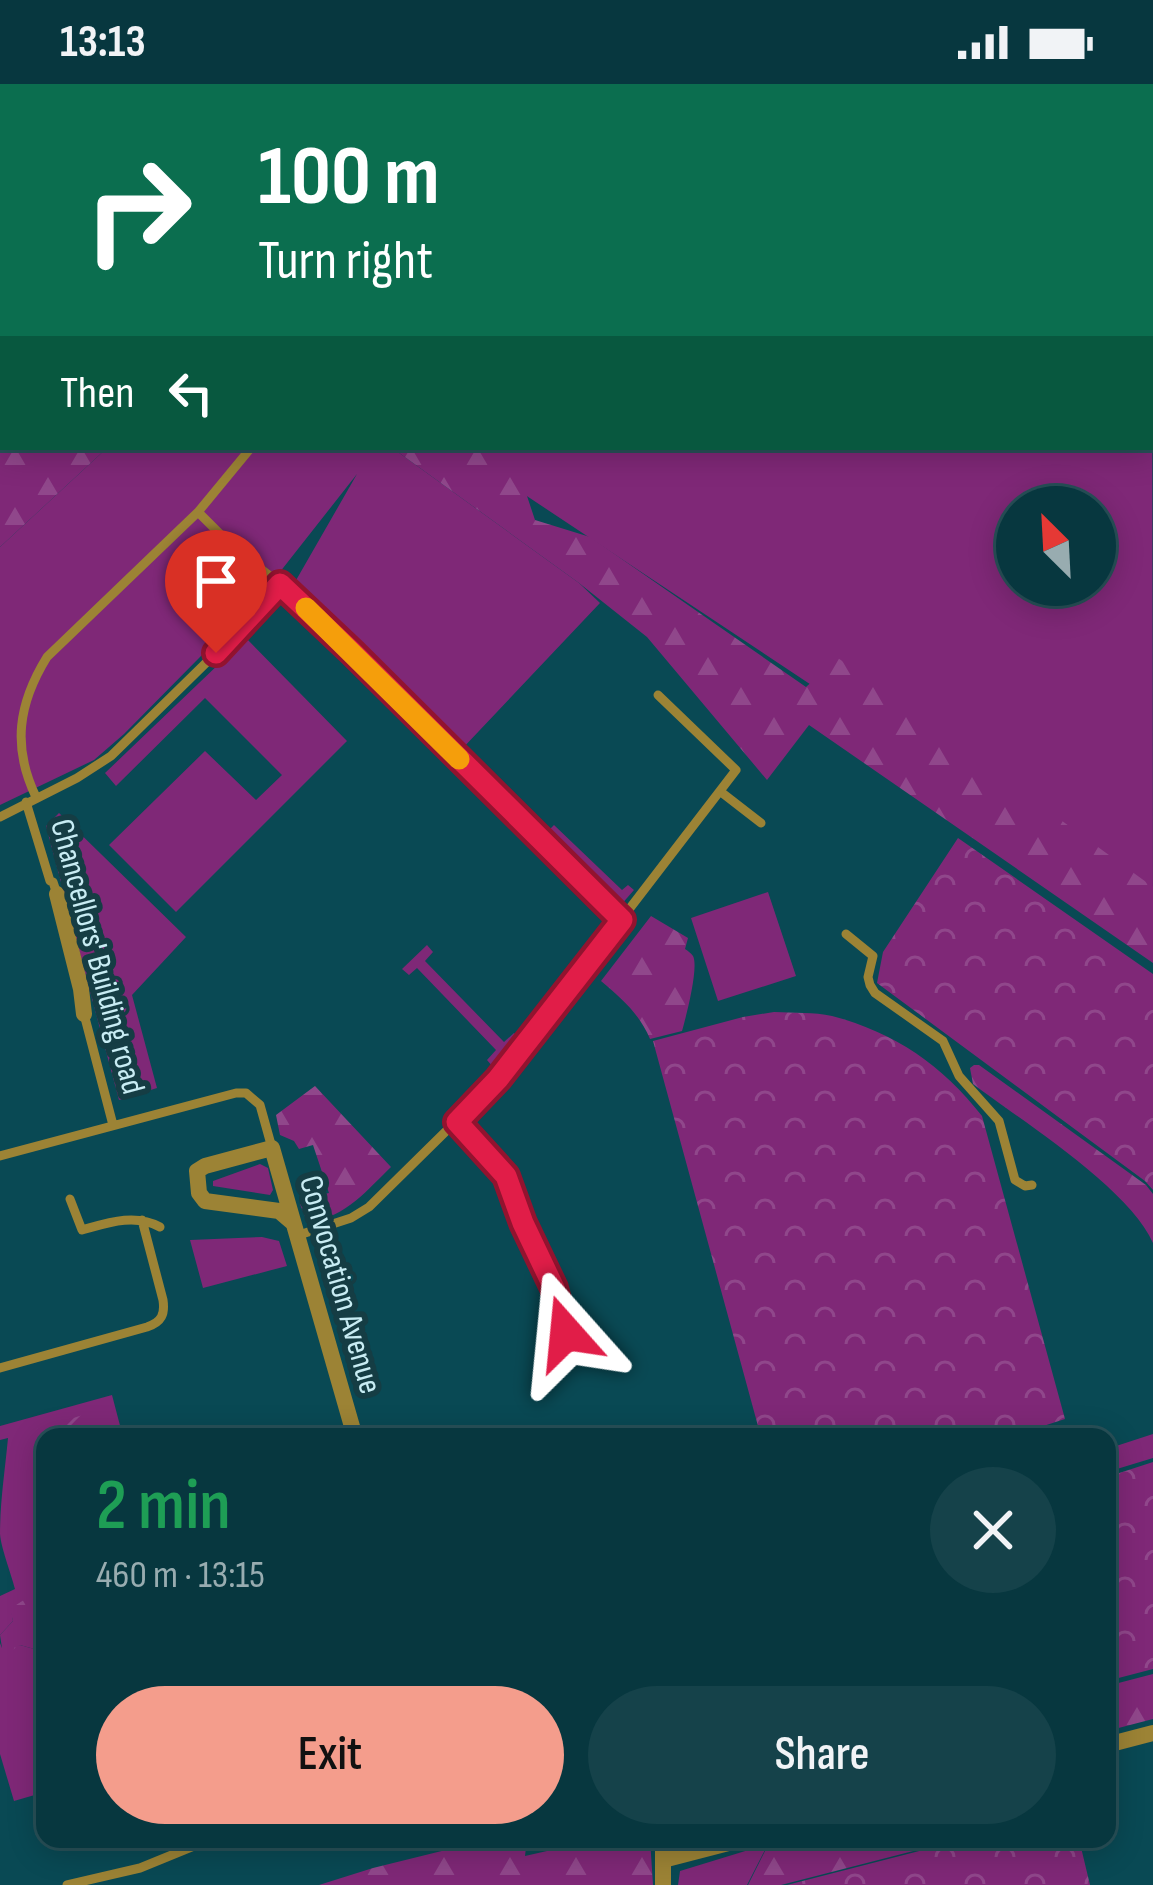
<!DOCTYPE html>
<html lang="en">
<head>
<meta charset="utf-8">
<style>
	body { margin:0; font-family:"Sofia Sans Condensed",sans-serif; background:#15424a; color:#f1f3f6; height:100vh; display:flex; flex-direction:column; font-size:45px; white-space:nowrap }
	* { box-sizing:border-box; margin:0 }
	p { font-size:39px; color:#98acb0 }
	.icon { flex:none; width:66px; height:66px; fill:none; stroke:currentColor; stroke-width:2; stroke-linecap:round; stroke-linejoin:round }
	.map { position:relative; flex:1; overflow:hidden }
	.sheet { position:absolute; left:36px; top:1344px; width:1080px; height:420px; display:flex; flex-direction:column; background:#07373f; border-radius:24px; box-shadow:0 6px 30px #0003,0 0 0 3px #285159 }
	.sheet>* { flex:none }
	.top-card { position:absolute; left:0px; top:0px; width:1155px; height:366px; box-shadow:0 6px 30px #0003,0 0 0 3px #285159; background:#0b6e4f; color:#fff; overflow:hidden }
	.needle { width:78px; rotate:336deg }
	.tools { position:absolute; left:996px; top:402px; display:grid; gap:24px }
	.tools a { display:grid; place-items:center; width:120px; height:120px; border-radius:50%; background:#07373f; box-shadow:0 6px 30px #0003,0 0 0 3px #285159; font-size:60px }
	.pin { position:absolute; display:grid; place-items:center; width:102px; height:102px; color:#fff; margin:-123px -51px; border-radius:50% 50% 50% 0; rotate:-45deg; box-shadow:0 0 12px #0007 }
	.pin .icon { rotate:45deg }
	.me { position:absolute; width:132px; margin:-66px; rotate:342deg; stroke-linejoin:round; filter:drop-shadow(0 0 9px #0008) }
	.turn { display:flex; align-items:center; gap:42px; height:252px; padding:0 60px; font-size:54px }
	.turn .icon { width:156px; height:156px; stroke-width:2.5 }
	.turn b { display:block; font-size:84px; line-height:102px }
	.then { display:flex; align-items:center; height:114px; padding:0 60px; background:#0003; gap:24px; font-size:45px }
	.round { display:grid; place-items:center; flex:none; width:126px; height:126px; border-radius:63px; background:#15424a }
	.overview { display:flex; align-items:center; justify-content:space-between; height:204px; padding:0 60px }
	h1 { font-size:72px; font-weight:600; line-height:90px; color:#1e9e55 }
	.action { display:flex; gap:24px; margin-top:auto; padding:24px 60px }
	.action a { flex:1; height:138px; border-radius:72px; background:#f49d8c; color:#111; font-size:48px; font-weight:600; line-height:138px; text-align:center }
	.action a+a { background:#15424a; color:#f1f3f6 }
	.status { display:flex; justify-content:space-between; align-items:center; height:84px; padding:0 60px; background:#07373f; direction:ltr }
	.status svg { height:33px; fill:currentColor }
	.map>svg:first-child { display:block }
	.grass { fill:#7f2877; fill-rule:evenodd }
	.forest { fill:url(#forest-firs) }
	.park { fill:url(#park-crowns) }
	.garden { fill:url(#garden-furrows) }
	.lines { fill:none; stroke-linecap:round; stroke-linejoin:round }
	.lane { stroke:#9c8335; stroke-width:9 }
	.street { stroke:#9c8335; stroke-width:16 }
	.route-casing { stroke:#92132f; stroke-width:30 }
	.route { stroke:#e11d48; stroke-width:21 }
	.slow { stroke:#f59e0b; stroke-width:21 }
	.labels { text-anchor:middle; stroke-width:12; stroke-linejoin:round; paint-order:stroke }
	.street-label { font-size:33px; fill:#c8ecf3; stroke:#153d44 }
</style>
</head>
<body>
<div class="status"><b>13:13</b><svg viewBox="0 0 49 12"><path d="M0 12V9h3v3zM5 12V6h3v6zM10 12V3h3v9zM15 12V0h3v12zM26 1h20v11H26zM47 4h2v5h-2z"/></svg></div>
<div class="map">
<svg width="1153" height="1801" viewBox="0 0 1153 1801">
	<defs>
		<pattern id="forest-firs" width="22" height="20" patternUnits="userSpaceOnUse" patternTransform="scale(3)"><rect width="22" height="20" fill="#7f2877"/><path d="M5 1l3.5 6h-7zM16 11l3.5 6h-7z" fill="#90478b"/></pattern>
		<pattern id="park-crowns" width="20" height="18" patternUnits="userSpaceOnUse" patternTransform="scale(3)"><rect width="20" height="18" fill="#7f2877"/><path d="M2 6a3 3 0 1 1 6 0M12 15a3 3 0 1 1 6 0" fill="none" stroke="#90478b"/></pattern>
		<pattern id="garden-furrows" width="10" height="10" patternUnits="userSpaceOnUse" patternTransform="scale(3)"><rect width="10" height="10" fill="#7f2877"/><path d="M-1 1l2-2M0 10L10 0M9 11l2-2" fill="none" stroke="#90478b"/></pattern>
	</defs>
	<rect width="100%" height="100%" fill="#094954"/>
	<!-- grass -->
	<path class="grass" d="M0,0H959L962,3H3V352L0,354Z
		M1152,173L1153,828L453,363H1152ZM1017,423H1095V501H1017Z
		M108,363H391L579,499L600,519L461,666L295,498L357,390L265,507L124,650L94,676L0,721V463Z
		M246,554L347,657L176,828L109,761L205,667L256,716L282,691L205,614L116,702L105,689Z
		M59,729L186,853L132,911L157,1004L119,1016L46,742Z
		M554,741L622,806L628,801L634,806L620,822L614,816L617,812L548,747Z
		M768,808L796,892L718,917L691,834Z
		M427,861L433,868L425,877L504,958L514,949L521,956L493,983L487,976L496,966L417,884L409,891L402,885Z
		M260,1080L268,1084L273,1106L270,1111L213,1102V1097Z
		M262,1153L279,1157L287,1182L203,1204L190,1156Z
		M112,1311L123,1353H45V1517L11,1525L13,1537L0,1551V1512L15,1505C11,1489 1,1464 0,1450C0,1418 5,1386 8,1354L0,1356V1342Z
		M0,1559L2,1564L20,1561L45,1568V1708L14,1717L0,1670Z
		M768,1760L747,1801H678L680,1787Z"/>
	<!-- forest -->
	<path class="forest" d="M3,354V363H108L0,463V356Z
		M391,363H483L521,394L535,436L590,453L806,603L838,574L1153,803V879L809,641L767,696L647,553L579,499Z
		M651,832L688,854L685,865C688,867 691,869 693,872C699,883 686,933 682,947L650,955C639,929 622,915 601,897Z
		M974,981H979L1146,1101L1153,1110V1159C1129,1104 1022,1037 973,1000L970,984Z
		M315,1002L391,1083C368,1105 340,1140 306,1135L300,1120L306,1114L329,1109L313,1061L299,1065L294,1057L280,1051L276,1031Z
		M1153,1350V1374L1107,1388V1365Z
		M33,1510L45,1517V1568L20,1561L12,1566L2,1564L0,1551L13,1537L10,1525Z
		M1153,1590V1635L1107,1647V1602Z
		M478,1755H527L525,1772L600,1755H650L653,1801H319L373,1784L466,1761Z
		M790,1755H960L781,1801H748L768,1761Z"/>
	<!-- park -->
	<path class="park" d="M958,754L1153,890V1106L1145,1097L877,899L883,868Z
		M774,928C793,929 814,928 832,932C896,949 942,981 982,1032L1065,1335L1034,1345L1035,1353H761L653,957L743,933Z
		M1153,1378V1585L1107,1597V1393Z
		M966,1755H1079L1090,1801H787Z"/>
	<!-- garden -->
	<path class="garden" d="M83,1331L87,1353H45V1386L34,1372L37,1345Z"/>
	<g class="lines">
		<!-- lane -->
		<path class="lane" d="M198,428L250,365
			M721,708L761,739
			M36,713C12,663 18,620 47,573L198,428L232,462L280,500L352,567L622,836
			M26,718L50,797L53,798L57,810
			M0,733L77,694L111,672L212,573L280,500
			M846,850L873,872L868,893L870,901L875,909L943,957L959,992L999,1037L1015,1096L1025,1102L1032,1101
			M84,930L113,1041
			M457,1038L506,1092L523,1139L554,1204L570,1262
			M0,1072L236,1009H246L260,1021L272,1064
			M70,1115L82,1146C107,1139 135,1129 160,1143
			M299,1151L351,1134L369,1123L498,996L736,686L658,611
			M0,1284L147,1243C162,1238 165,1230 163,1216L142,1136
			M67,1801L140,1784L211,1755"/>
		<!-- street -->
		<path class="street" d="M57,810L81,905L84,930
			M293,1139L279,1127L205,1117L199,1109L197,1087L205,1082L272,1064L355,1353
			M1107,1661L1153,1649
			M663,1776L744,1755
			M663,1801V1755"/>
	</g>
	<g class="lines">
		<!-- route casing -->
		<g class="route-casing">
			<path id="route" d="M216,569L280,500L352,568L622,836L498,995L457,1038L506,1092L523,1139L554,1204L566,1249"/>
		</g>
		<!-- route -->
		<use href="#route" class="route"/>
		<!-- slow -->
		<path class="slow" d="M306,524L459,675"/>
	</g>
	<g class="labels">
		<!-- street labels -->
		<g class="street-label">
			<text transform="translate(99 872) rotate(75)" y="12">Chancellors' Building road</text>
			<text transform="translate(342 1200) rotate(74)" y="12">Convocation Avenue</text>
		</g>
	</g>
</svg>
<div class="tools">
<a><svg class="needle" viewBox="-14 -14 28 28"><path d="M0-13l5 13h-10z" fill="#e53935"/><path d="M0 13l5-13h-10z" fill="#98acb0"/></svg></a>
</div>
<div class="pin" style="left:216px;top:569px;background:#d93025"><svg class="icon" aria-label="arrive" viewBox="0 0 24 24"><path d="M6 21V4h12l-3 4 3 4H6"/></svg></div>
<svg class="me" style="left:566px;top:1249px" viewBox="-20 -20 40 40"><path d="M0-17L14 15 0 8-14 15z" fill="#e11d48" stroke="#fff" stroke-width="4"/></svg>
<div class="top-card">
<div class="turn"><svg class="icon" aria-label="right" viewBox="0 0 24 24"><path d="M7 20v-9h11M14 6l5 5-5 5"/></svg><div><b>100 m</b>Turn right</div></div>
<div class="then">Then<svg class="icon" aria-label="left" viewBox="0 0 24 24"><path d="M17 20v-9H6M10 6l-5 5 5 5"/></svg></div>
</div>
<section class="sheet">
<div class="overview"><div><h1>2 min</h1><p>460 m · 13:15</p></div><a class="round"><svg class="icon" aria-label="close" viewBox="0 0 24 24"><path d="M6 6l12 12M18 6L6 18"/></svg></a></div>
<div class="action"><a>Exit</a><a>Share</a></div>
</section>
</div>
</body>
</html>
